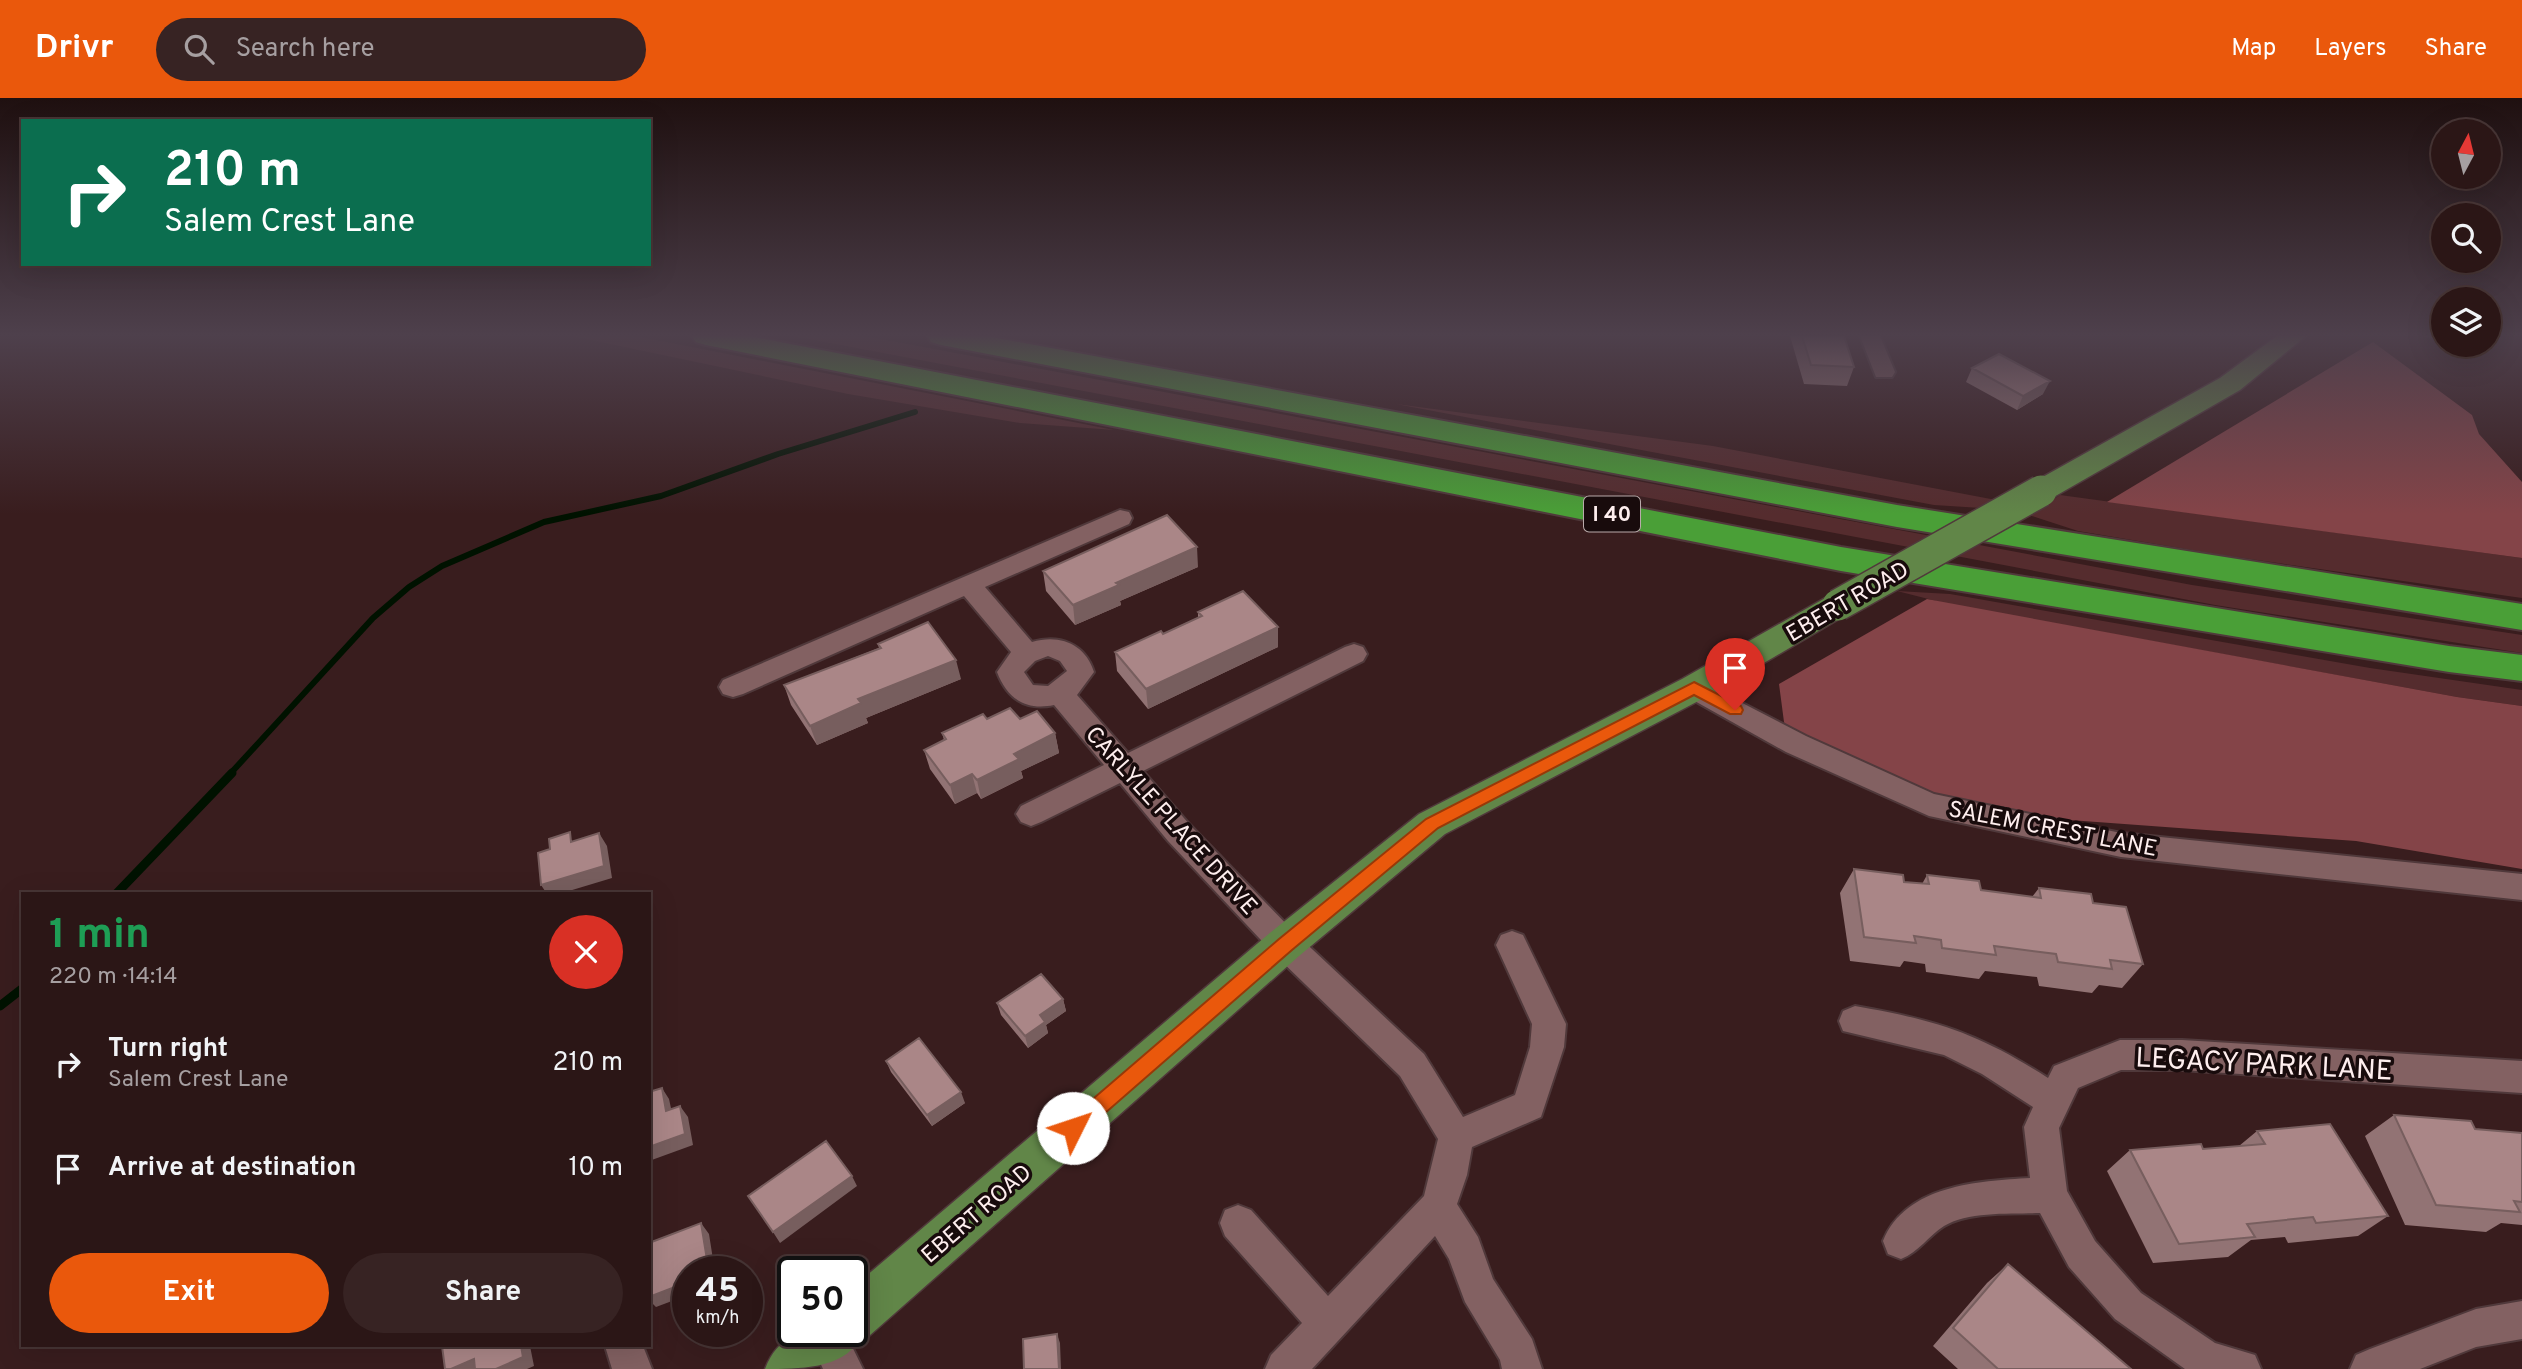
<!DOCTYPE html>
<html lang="en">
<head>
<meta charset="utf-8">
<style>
	body { margin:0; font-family:Overpass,sans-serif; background:#372323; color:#f1f3f6; height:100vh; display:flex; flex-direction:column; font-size:26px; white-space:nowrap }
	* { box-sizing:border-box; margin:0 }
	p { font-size:23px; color:#a69fa1 }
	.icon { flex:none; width:38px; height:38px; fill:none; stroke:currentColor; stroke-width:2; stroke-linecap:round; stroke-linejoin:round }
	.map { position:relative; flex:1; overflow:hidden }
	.sheet { position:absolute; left:21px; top:794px; width:630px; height:455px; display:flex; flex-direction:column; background:#2b1616; border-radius:0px; box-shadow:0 7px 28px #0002,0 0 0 2px #473535 }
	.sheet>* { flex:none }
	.hud { position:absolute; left:21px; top:21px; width:630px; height:147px; border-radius:0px; box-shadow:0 7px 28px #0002,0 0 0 2px #473535; background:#0b6e4f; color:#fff; overflow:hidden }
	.needle { width:46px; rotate:7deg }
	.controls { position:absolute; left:2431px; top:21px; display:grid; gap:14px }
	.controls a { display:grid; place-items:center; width:70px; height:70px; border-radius:50%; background:#2b1616; box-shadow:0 7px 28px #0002,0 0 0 2px #473535; font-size:35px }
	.speed { position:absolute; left:672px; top:1158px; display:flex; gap:14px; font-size:35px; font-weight:700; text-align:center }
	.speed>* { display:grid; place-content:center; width:91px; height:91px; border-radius:50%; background:#2b1616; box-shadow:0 7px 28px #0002,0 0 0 2px #473535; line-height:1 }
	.speed small { font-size:18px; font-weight:400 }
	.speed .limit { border:4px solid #111; border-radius:10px; background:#fff; color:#111 }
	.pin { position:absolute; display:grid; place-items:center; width:60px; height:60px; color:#fff; margin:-72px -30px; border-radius:50% 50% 50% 0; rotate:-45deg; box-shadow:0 0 7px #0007 }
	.pin .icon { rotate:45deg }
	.me { position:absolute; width:77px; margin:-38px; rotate:49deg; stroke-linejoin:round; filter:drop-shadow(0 0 5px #0008) }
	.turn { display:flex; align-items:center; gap:24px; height:147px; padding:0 28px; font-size:32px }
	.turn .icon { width:91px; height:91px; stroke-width:2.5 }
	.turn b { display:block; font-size:49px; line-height:60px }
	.round { display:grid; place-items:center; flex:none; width:74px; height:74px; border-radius:37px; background:#372323 }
	.headline { display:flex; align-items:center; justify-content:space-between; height:119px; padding:0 28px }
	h1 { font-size:42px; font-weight:700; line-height:52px; color:#1e9e55 }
	.primary-button { display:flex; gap:14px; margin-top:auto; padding:14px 28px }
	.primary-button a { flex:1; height:80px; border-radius:42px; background:#ea580c; color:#fff; font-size:28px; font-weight:700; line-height:80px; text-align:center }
	.primary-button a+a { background:#372323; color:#f1f3f6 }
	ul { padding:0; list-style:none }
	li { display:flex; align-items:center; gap:21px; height:105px; padding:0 28px }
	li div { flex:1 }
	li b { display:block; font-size:26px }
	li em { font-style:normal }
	header { display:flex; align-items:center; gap:42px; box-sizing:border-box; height:98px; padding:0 35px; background:#ea580c; color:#fff }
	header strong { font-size:33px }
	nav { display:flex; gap:38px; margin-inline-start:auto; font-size:24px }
	.search { width:490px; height:63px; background:#372323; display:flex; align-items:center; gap:18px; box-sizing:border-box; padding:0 24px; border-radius:38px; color:#a69fa1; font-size:26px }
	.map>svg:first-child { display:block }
	.green { fill:#552c2e }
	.forest { fill:#844448 }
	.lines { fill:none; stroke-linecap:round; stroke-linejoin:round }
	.stream-far1 { stroke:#001200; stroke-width:6 }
	.stream { stroke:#001200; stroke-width:9 }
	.minor-casing { stroke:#50393b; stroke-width:4 }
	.major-casing { stroke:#50393b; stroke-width:3 }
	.highway-casing { stroke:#50393b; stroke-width:4 }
	.minor { fill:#836162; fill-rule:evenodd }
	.major { fill:#618648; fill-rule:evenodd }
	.highway { fill:#4a9f37; fill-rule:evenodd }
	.major-bridge-casing { stroke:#50393b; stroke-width:34; stroke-linecap:butt }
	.major-bridge { stroke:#618648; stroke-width:31 }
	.wall { fill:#927374 }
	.shaded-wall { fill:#775e5e }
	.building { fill:#aa8687; stroke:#775e5e; stroke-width:2 }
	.route { fill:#ea580c; stroke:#983908; stroke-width:2 }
	.labels { text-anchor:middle; stroke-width:7; stroke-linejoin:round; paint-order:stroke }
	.shield { fill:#180b0c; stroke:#b9aaaa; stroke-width:2 }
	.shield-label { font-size:21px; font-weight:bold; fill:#feeeee }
	.street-label { font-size:23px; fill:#feeeee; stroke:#180b0c }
	.near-street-label { font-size:28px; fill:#feeeee; stroke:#180b0c }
</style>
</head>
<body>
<header>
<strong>Drivr</strong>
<div class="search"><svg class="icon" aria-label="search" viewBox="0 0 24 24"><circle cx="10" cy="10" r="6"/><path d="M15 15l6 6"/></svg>Search here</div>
<nav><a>Map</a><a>Layers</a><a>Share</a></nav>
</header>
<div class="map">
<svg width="2522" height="1271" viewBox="0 0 2522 1271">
	<rect width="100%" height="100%" fill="#391d1e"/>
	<!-- green -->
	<path class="green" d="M572,238H636L1114,332L1020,325L848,296Z
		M793,238H865L2192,487L2522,537V555L2215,507Z
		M1396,306L1713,348L1996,402L1981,410L1934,407Z
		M2060,397L2522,460V500L2222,457L2078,433L2029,417Z
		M1897,493L1950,496L2370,570L2522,592V608L2457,599L1948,506Z"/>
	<!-- forest -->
	<path class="forest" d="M2373,244L2472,317L2479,336L2522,384V460L2107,404Z
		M1927,501L2457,599L2522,608V771L2356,743L2014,718L1874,690L1796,656L1784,624L1779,586Z"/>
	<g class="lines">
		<!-- stream-far1 -->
		<path class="stream-far1" d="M230,676L373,520L409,489L442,468L544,424L661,398L778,356L915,314"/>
		<!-- stream -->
		<path class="stream" d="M116,796L232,675
			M0,908L23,890"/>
		<!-- minor casing -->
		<g class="minor-casing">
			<path id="minor" d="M1860,238H1880L1895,274L1892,279H1876Z
				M1120,412L1129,414L1132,420L1129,426L985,489L1032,544C1060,536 1085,546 1094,574L1077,597L1128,655L1345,549L1354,546L1363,549L1367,556L1363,563L1143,673L1190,727L1296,836L1424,956L1463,1019L1515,997L1530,949L1532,926L1496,847L1501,837L1512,833L1523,837L1566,926L1564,949L1541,1019L1472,1049L1467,1077L1457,1106L1478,1139L1493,1181L1532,1241L1542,1271H1502L1500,1262L1465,1204L1449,1161L1435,1138L1312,1271H1265L1271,1257L1302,1225L1225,1138L1220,1125L1225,1112L1238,1107L1251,1112L1328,1198L1424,1098L1438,1041L1400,978L1274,856L1168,743L1120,685L1041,724L1031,728L1021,724L1016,716L1021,708L1104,667L1054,607C1025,613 1007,600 997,574L1011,554L964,498L743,596L733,599L723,596L719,589L723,582ZM1048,558L1060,563L1067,573L1048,588L1033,587L1024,574L1035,563Z
				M1694,580L1806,638L1934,696L2121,735L2522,776V802L2121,759L1929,718L1786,654L1684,597L1680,590L1684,583Z
				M1855,908C1936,922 1978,935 2048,980L2054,968L2120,942H2182L2522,963V995L2182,972H2121L2078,990L2059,1030L2067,1093L2095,1143L2141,1195L2215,1245L2255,1257L2261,1271H2185L2115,1221L2069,1169L2040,1115C2012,1116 1968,1113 1944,1128C1928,1138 1919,1154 1901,1161L1888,1156L1883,1143C1906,1087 1978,1083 2030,1080L2024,1029L2033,1009L1982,976L1944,957L1843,933L1839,923L1843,913Z
				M2522,1203V1241L2476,1249L2420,1271H2350L2356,1257L2370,1251L2476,1211Z
				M813,1234H845L863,1271H823L810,1242Z
				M605,1248H643L652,1271H612Z"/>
		</g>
		<!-- major casing -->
		<g class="major-casing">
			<path id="major" d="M2277,238H2306L2240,292L2052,400L2041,403L2030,400L2026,393L2030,386L2220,280Z
				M1838,496L1849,499L1854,507L1849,515L1706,599L1445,736L1299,858L869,1238L859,1242C843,1271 798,1271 765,1271C782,1228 812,1234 852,1234V1190L1271,834L1419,716L1682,581L1827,499Z"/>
		</g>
		<!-- highway casing -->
		<g class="highway-casing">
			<path id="highway" d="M692,238H749L1841,449L2449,548L2522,557V583L2449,574L1841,473L706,247L696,244Z
				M927,238H986L1897,407L2522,506V532L1897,429L941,247L931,244Z"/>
		</g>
		<!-- minor -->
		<use href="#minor" class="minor"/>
		<!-- major -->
		<use href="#major" class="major"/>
		<!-- highway -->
		<use href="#highway" class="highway"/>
		<!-- major-bridge casing -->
		<g class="major-bridge-casing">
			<path id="major-bridge" d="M1838,507L2041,393"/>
		</g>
		<!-- major-bridge -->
		<use href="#major-bridge" class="major-bridge"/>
	</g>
	<!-- wall -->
	<path class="wall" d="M1790,238H1844L1854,269L1847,288L1804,286Z
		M2422,238H2439L2436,241Z
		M1972,270L2043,296L2017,312L1966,284Z
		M1198,469L1120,503L1121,507L1075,527L1046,493L1043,473Z
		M1198,514L1278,529V549L1148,611L1117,573L1115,554L1163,536L1198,520Z
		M878,546L961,581L866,620L868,625L817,647L791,607L784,587L879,550Z
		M987,621H1020L1055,635L1059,655L1021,673L1023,680L981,701L977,695L955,706L930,671L924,652L944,642L942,635Z
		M1854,771L1904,784L1922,786L1927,777L1981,792L2032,799L2039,790L2093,805L2143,866L2122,890L2099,887L2092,895L2039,888L2037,879L1985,873L1979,881L1926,874L1925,866L1904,863L1900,869L1850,863L1840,795Z
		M1063,901L1066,913L1046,927L1048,935L1028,950L1001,917L997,905Z
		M886,963L965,1005L932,1028L891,974Z
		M2394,1017L2475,1031L2522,1035V1127L2501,1125L2486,1134L2405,1127L2365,1038Z
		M2257,1033L2388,1118L2358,1138L2288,1145L2285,1139L2251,1142L2228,1159L2153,1165L2107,1073L2130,1052L2203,1051L2239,1048Z
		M2008,1166L2131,1271H1958L1933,1248L1987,1185Z"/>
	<!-- shaded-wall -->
	<path class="shaded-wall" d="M2050,283L2043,296L2017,312L2023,298Z
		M1197,449L1198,469L1120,503L1121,507L1075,527L1073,507L1116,485Z
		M1278,529V549L1148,611L1146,591Z
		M956,562L961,581L866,620L868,625L817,647L810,628L858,601Z
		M1055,635L1059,655L1021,673L1023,680L981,701L977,682L1014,656Z
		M972,676L977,695L955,706L950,687Z
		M599,735L607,748L612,780L559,796H547L541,787Z
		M1063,901L1066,913L1046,927L1048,935L1028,950L1025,938L1040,917Z
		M662,990L669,1001L674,1024L666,1013Z
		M961,994L965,1005L932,1028L927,1017Z
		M680,1008L688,1019L693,1047L649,1063V1049Z
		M852,1078L857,1088L780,1145L773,1134Z
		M701,1125L709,1136L715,1174H709Z
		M688,1184V1197L656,1209L649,1202V1199Z
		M1057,1236L1060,1245L1061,1271H1059Z
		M521,1248H530L534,1268L527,1271H496Z
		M474,1261L482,1271H451Z"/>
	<!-- building -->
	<path class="building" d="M1802,238H1844L1854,269L1811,267Z
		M1999,256L2050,283L2023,298L1972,270Z
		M1167,417L1197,449L1116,485L1119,487L1073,507L1043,473Z
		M1243,493L1278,529L1146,591L1115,554L1161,533L1163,536L1202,518L1198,514Z
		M928,524L956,562L858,601L861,605L810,628L784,587L881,550L878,546Z
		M1010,610L1020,621L1037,613L1055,635L1014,656L1019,661L977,682L972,676L950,687L924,652L946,641L942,635L983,616L987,621Z
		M570,734L571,744L599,735L604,768L541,787L538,755L550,751L549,741Z
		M1854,771L1903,777L1904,784L1929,786L1927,777L1979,783L1981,792L2041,800L2039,790L2091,796L2093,805L2126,809L2143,866L2110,862L2112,871L2058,864L2056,856L1994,848L1996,857L1942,850L1941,842L1914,838L1916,845L1864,839Z
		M1041,876L1063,901L1040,917L1045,924L1025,938L997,905Z
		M919,940L961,994L927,1017L886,963Z
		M662,990L666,1013L680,1008L685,1036L649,1049V994Z
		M2394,1017L2471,1023L2475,1031L2522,1035V1104L2514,1103L2520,1114L2436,1107Z
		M2330,1026L2388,1118L2316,1125L2313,1119L2247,1126L2255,1139L2179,1146L2130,1052L2201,1046L2203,1051L2265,1046L2257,1033Z
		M826,1043L852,1078L773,1134L748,1098Z
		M701,1125L709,1174H688V1184L649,1199V1145Z
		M2008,1166L2131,1271H1998L1953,1230Z
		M1057,1236L1059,1271H1024L1023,1241Z
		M442,1248H521L523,1259L496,1271H475L474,1261L451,1271H445Z"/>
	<!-- sky -->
	<linearGradient id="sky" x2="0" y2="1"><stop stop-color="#1f1010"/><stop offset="0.57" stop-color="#4e404c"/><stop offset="1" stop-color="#4e404c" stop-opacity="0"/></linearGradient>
	<rect width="2522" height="416" fill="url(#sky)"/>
	<!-- route -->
	<path class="route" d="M1694,584L1741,608L1743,612L1741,616H1730L1694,597L1438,730L1292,852L1080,1037L1073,1040L1066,1037L1064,1030L1066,1024L1279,841L1426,721Z"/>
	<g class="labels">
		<!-- shield labels -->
		<rect class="shield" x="1584" y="398.5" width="56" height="35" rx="5"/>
		<g class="shield-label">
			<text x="1612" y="423">I 40</text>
		</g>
		<!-- street labels -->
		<g class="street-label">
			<text transform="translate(1847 503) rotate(-30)" y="8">EBERT ROAD</text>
			<text transform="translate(1172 722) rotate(48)" y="8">CARLYLE PLACE DRIVE</text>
			<text transform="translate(2053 730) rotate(11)" y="8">SALEM CREST LANE</text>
			<text transform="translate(976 1115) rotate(-41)" y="8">EBERT ROAD</text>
		</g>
		<!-- near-street labels -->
		<g class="near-street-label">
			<text transform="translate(2264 965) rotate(3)" y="10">LEGACY PARK LANE</text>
		</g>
	</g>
</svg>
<div class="controls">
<a><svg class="needle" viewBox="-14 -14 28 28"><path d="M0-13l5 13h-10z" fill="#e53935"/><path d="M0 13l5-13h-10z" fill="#a69fa1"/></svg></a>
<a><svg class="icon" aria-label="search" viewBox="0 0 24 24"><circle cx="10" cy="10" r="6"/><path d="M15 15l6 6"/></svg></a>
<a><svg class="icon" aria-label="layers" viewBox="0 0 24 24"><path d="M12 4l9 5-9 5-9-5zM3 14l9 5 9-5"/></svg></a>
</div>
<div class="speed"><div>45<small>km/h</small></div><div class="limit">50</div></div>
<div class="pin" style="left:1735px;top:612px;background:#d93025"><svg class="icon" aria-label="arrive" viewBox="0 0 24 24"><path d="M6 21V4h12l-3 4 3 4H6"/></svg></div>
<svg class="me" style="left:1073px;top:1030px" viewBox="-20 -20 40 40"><circle r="19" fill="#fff"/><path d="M0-13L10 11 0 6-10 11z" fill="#ea580c"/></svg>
<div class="hud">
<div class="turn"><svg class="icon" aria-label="right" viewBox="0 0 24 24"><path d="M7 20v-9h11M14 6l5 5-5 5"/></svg><div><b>210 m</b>Salem Crest Lane</div></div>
</div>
<section class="sheet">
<div class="headline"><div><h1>1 min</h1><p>220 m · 14:14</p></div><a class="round" style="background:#d93025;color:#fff"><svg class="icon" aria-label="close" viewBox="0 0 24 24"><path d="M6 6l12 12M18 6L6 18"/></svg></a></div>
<ul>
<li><svg class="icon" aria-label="right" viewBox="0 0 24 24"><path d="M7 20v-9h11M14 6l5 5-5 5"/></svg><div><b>Turn right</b><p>Salem Crest Lane</p></div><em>210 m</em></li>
<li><svg class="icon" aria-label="arrive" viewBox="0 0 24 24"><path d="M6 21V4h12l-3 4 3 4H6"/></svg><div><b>Arrive at destination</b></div><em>10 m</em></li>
</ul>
<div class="primary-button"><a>Exit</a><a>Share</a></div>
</section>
</div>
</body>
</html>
